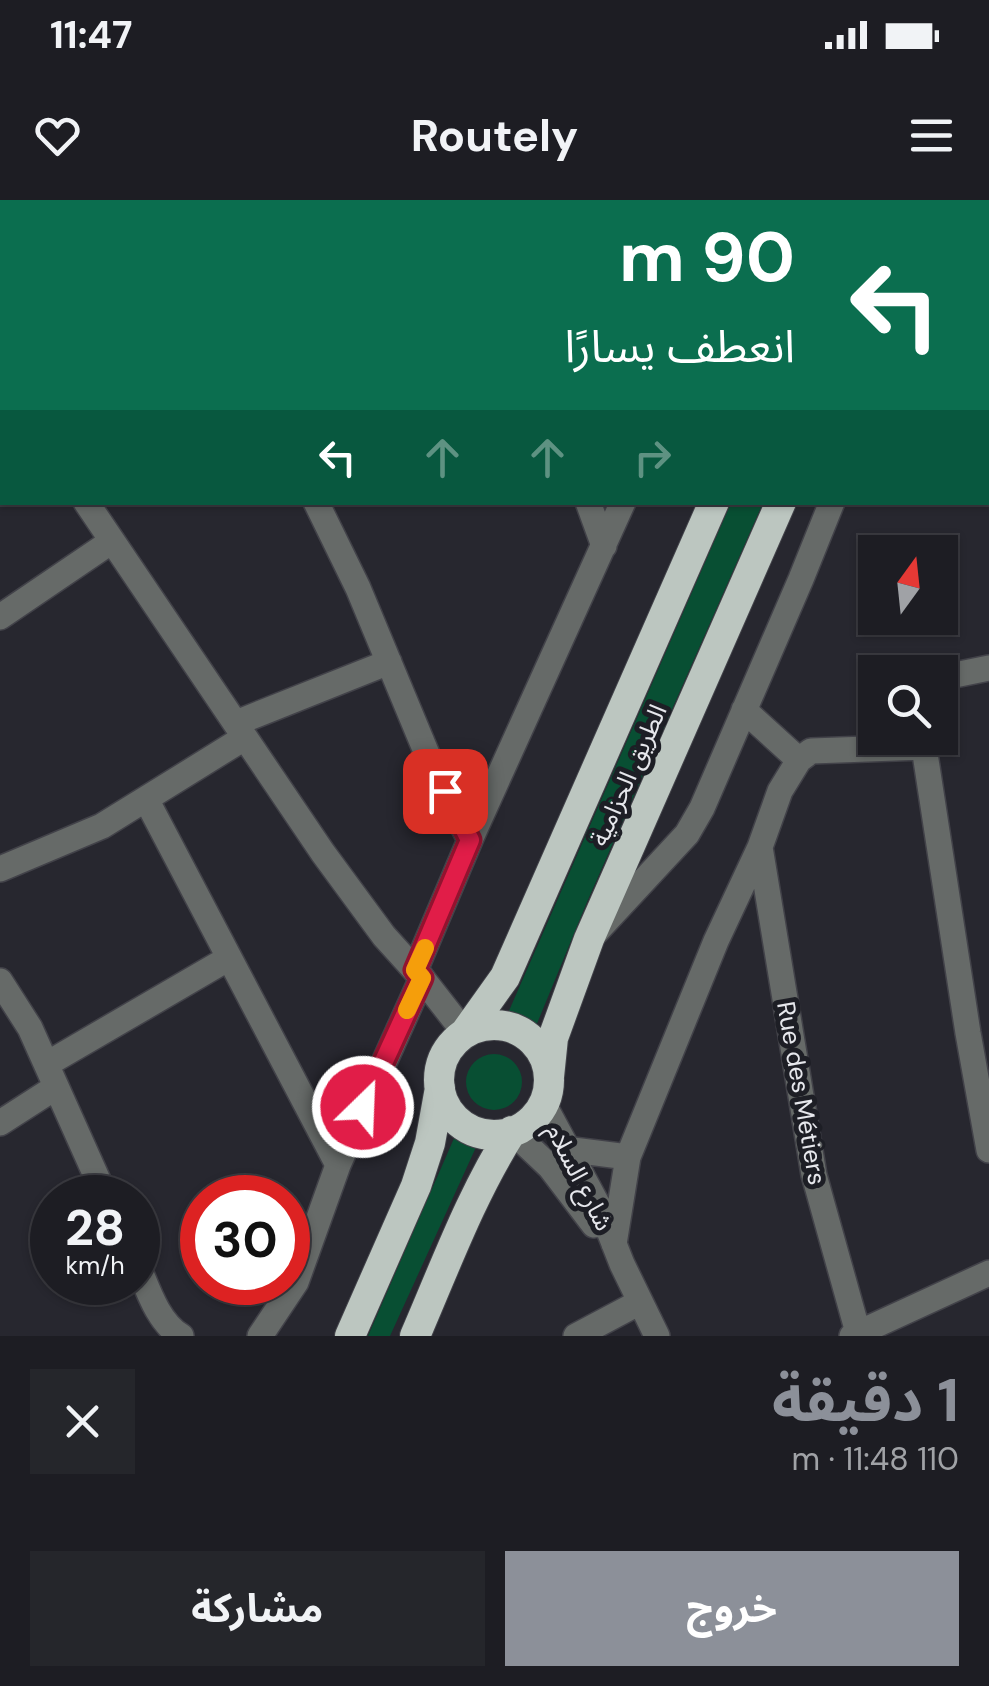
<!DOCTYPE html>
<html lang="ar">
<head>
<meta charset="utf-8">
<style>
	body { margin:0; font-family:"DM Sans","Noto Sans Arabic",sans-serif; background:#25262b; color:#f1f3f6; direction:rtl; height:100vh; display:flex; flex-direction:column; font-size:38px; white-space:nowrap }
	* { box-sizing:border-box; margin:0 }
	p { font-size:32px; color:#a0a2a6 }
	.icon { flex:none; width:55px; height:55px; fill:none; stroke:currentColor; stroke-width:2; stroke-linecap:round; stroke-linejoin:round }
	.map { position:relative; height:1136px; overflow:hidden; direction:ltr }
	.details { display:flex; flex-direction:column; background:#1d1d23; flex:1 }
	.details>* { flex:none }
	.banner { position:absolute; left:0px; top:0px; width:990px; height:305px; box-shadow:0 2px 8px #0004,0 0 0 2px #3b3b41; direction:rtl; background:#0b6e4f; color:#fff; overflow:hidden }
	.needle { width:65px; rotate:15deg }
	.fabs { position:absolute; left:858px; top:335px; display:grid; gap:20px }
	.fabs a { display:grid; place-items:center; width:100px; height:100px; border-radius:0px; background:#1d1d23; box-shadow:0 2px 8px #0004,0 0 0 2px #3b3b41; font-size:50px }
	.speed { position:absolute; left:30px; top:975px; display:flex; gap:20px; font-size:50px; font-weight:700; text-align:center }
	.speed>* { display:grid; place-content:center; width:130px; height:130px; border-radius:50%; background:#1d1d23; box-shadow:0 2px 8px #0004,0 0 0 2px #3b3b41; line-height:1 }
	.speed small { font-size:25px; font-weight:400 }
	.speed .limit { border:15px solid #d22; background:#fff; color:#111 }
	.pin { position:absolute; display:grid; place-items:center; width:85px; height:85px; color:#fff; margin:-42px; border-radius:20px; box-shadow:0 5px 15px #0006 }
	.me { position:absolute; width:110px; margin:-55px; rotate:24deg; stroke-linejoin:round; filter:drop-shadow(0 0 8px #0008) }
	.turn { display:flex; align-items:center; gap:35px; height:210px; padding:0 30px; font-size:45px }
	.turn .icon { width:130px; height:130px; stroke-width:2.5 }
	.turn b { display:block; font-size:70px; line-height:85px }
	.lanes { display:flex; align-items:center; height:95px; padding:0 30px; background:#0003; justify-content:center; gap:50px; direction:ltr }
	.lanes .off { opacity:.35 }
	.round { display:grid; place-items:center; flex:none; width:105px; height:105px; border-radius:0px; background:#25262b }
	.headline { display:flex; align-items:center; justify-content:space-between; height:170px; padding:0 30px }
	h1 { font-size:60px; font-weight:700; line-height:75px; color:#8c9099 }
	.cta { display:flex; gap:20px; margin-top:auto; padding:20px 30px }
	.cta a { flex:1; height:115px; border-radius:0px; background:#8c9099; color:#fff; font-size:40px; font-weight:700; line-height:115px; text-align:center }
	.cta a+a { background:#25262b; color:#f1f3f6 }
	.status { display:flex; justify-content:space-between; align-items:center; height:70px; padding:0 50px; background:#1d1d23; direction:ltr }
	.status svg { height:28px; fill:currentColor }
	header { display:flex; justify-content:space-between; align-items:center; height:130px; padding:0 30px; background:#1d1d23; font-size:45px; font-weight:700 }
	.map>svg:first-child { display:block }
	.green { fill:#084f33 }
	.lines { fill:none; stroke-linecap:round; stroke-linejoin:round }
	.minor-casing { stroke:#424249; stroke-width:28 }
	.highway-casing { stroke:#424249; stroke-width:32 }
	.minor { stroke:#666a68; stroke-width:25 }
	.highway { stroke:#bcc6c0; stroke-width:30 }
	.route-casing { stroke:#92132f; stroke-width:25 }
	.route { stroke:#e11d48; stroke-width:18 }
	.slow { stroke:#f59e0b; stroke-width:18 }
	.labels { text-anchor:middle; stroke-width:10; stroke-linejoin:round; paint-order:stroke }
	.street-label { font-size:25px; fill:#e6e7ec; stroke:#1d1e25 }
</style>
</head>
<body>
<div class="status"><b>11:47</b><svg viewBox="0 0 49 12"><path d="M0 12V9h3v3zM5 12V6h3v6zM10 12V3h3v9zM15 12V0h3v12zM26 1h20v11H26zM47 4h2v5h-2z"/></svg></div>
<header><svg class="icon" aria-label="menu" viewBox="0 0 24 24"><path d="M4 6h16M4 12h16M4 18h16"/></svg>Routely<svg class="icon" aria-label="heart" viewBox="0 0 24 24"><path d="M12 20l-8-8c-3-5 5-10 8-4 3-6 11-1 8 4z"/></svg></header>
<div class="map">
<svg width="989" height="1136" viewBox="0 0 989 1136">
	<rect width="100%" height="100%" fill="#27272f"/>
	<!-- green -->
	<path class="green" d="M731,303H763L587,702L536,826L508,813Z
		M466 882a28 28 0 1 1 56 0a28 28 0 1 1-56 0Z
		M455,936L477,945L390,1136H368Z"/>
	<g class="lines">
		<!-- minor casing -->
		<g class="minor-casing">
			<path id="minor" d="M179,0L181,2
				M356,0L357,2
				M622,2V0
				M988,50H989
				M0,139L2,138
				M0,163L2,167
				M86,302L323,653L384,736L422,778L465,833
				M316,302L358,388L432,566L470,640
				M588,302L604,346
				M0,417L112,341
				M940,478L989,468
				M744,510L799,560
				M236,523L389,462
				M924,547L968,833L989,950
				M146,599L338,965
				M760,647L814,975L859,1136
				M0,669L102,626L244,538
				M596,732L687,634L702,608L801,379L832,302
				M415,770L470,640L623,302
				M0,781L30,828L106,998
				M47,864L229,758
				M548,891L544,905L602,1013L622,1064L657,1136
				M0,923L56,887
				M512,931L550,967L594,1025
				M565,949L628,957
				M614,1044L628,957L716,741L760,647L780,591L799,560L811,551L924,547L922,538
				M138,1066C148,1090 158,1122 181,1136
				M260,1136L296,1082L338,965L422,778
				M576,1136L640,1102
				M852,1136L989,1073"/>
		</g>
		<!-- highway casing -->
		<g class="highway-casing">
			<path id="highway" d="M843,2L844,0
				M911,2L912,0
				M439 880a55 55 0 1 1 110 0a55 55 0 1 1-110 0Z
				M465,833L505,777L714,302
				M549,877L553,838L589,739L781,302
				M350,1136L416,986L430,943L440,888
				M415,1136C445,1067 471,995 512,931"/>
		</g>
		<!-- minor -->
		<use href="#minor" class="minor"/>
		<!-- highway -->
		<use href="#highway" class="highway"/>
	</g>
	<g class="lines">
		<!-- route casing -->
		<g class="route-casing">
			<path id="route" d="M363,907L422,778L415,770L470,640L445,591"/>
		</g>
		<!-- route -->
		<use href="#route" class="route"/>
		<!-- slow -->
		<path class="slow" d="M407,810L422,778L415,770L425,748"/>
	</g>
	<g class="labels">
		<!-- street labels -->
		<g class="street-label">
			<text transform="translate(628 575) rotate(-66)" y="9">الطريق الحزامية</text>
			<text transform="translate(802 893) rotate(80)" y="9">Rue des Métiers</text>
			<text transform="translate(580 977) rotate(63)" y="9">شارع السلام</text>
		</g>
	</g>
</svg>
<div class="fabs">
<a><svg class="needle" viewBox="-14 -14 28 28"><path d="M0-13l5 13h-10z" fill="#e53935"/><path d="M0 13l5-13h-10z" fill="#a0a2a6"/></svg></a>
<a><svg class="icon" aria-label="search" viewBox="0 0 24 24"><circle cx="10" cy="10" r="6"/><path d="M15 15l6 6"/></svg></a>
</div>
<div class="speed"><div>28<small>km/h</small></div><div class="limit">30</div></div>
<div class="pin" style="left:445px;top:591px;background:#d93025"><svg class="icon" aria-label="arrive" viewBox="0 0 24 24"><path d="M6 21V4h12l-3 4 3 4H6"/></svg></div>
<svg class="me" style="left:363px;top:907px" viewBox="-20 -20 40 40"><circle r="17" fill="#e11d48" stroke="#fff" stroke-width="3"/><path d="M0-11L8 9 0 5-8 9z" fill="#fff"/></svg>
<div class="banner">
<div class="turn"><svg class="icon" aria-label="left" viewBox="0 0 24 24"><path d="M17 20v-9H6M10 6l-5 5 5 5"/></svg><div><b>90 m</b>انعطف يسارًا</div></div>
<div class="lanes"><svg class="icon" aria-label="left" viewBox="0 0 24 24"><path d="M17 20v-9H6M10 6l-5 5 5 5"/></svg><svg class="icon off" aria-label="ahead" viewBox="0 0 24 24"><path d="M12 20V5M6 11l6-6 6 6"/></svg><svg class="icon off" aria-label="ahead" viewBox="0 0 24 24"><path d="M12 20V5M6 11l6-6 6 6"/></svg><svg class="icon off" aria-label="right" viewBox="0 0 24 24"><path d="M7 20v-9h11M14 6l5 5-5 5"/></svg></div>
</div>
</div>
<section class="details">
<div class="headline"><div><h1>1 دقيقة</h1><p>110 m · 11:48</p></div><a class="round"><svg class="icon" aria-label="close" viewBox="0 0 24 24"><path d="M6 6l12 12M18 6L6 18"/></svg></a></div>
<div class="cta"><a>خروج</a><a>مشاركة</a></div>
</section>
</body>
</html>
